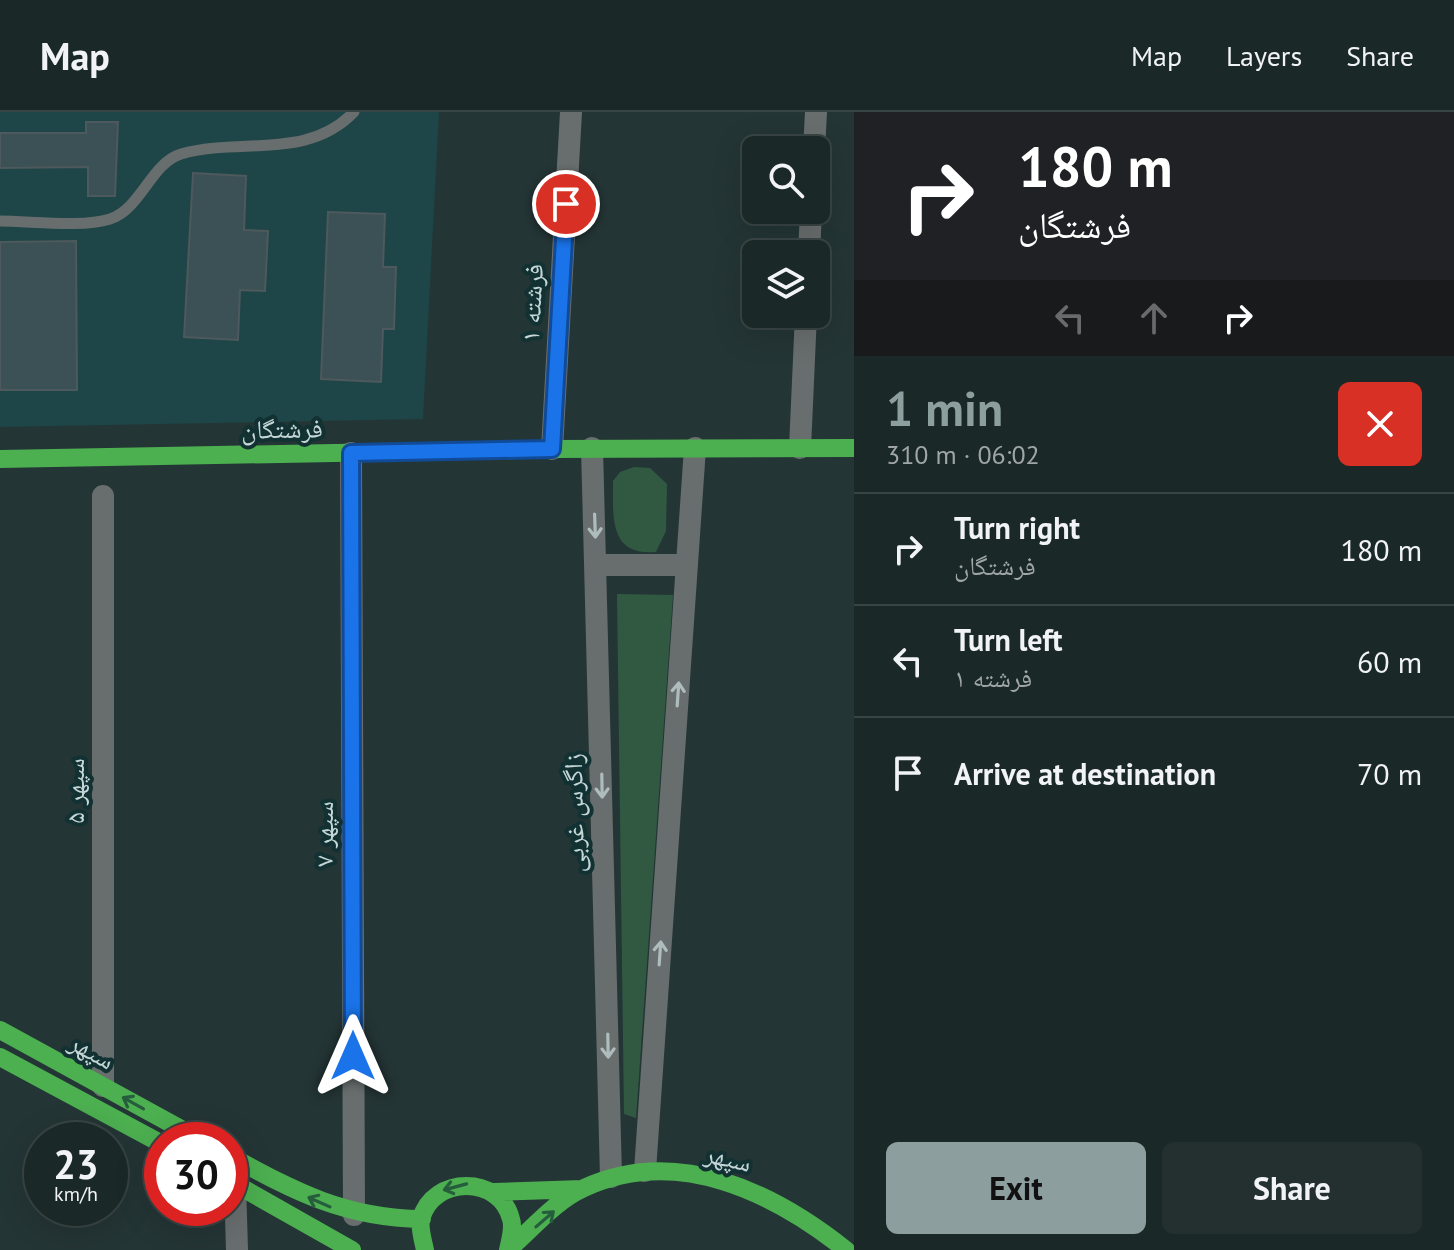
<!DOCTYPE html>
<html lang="en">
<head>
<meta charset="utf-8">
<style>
	body { margin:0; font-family:"PT Sans","Noto Naskh Arabic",sans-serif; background:#243030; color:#f1f3f6; height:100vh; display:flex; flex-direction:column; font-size:30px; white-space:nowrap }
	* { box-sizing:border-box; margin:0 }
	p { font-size:26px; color:#a0a6a8 }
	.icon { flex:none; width:44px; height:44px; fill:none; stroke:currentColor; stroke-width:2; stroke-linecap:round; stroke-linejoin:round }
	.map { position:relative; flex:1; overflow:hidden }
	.panel { display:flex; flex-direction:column; background:#1b2828; width:600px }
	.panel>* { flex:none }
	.banner { background:#202124; color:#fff; overflow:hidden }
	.tools { position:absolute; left:742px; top:24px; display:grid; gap:16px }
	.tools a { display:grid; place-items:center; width:88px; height:88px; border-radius:12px; background:#1b2828; box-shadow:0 8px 32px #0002,0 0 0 2px #394445; font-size:40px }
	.speed { position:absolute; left:24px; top:1010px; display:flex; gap:16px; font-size:40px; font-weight:700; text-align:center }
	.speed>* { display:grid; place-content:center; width:104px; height:104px; border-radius:50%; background:#1b2828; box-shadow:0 8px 32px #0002,0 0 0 2px #394445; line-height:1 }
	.speed small { font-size:20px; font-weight:400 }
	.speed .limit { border:12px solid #d22; background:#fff; color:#111 }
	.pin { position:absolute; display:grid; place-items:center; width:68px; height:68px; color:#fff; margin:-34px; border:4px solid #fff; border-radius:50%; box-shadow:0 2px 8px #0007 }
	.me { position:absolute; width:88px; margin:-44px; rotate:0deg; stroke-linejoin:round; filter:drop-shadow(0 0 6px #0008) }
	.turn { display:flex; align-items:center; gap:28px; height:168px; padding:0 32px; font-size:36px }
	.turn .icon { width:104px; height:104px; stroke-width:2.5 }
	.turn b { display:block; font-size:56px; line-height:68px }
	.lanes { display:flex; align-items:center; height:76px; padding:0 32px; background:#0003; justify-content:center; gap:40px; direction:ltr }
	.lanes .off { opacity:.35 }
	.round { display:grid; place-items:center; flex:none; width:84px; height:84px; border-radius:12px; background:#243030 }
	.summary { display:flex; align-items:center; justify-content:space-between; height:136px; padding:0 32px }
	h1 { font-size:48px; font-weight:600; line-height:60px; color:#8d9e9f }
	.primary-button { display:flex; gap:16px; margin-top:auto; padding:16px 32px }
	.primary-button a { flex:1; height:92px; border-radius:12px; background:#8d9e9f; color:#111; font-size:32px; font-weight:600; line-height:92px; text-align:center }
	.primary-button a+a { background:#243030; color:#f1f3f6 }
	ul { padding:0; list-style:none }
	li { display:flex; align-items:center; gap:24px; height:112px; padding:0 32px; border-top:2px solid #394445 }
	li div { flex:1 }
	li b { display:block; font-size:30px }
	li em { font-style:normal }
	header { display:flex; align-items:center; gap:48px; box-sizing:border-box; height:112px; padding:0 40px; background:#1b2828; border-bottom:2px solid #394445 }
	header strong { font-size:38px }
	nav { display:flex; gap:44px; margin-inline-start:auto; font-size:28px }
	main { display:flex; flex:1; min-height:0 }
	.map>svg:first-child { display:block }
	.built { fill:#1e4547 }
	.green { fill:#315942 }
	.building { fill:#3c5155; stroke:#4d595c; stroke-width:2 }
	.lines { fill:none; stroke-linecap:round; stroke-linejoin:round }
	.lane { stroke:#686e6d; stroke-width:11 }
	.street { stroke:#686e6d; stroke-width:22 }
	.fast { stroke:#4caf50; stroke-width:18 }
	.oneway { stroke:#aebcbc }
	.oneway2 { stroke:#265d3d }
	.route-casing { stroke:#114b97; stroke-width:20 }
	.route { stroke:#1a73e8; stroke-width:14 }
	.labels { text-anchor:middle; stroke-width:8; stroke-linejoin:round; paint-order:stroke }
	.street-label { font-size:26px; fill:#c5d6d7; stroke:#123133 }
</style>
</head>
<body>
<header>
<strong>Map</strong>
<nav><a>Map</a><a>Layers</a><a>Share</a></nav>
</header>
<main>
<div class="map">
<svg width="854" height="1138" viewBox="0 0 854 1138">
	<rect width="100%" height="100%" fill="#243536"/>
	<!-- built -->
	<path class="built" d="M0,0H439L423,307L0,315Z"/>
	<!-- green -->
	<path class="green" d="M634,355L650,356L667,372L666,419L656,440C609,444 613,406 613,369L620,360Z
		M617,482L673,483L636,1006L624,1002Z"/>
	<!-- building -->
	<path class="building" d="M86,10H118L115,84H88V55L0,56V21H86Z
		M193,61L246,64L244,118L268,119L265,179L240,178L238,228L184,225Z
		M328,100L385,102L383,155H396L394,217H383L381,270L321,267Z
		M76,129L77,278H0V130Z"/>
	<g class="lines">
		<!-- lane -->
		<path class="lane" d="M0,109C31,109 82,116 110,107C141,97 151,51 181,42C240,25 307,49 354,0"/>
		<!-- street -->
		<path class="street" d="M814,38L816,0
			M809,142L811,98
			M592,336L611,1065
			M800,336L806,202
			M552,337L571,0
			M351,341L354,1103
			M596,453H687
			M103,974V384
			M645,1059L695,336
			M235,1071L237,1138"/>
		<!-- fast -->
		<path class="fast" d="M0,347L552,337L854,336
			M0,918L201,1028
			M0,945L162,1032
			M230,1044C296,1080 345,1106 422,1107
			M230,1069L352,1138
			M494,1080L582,1077
			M425,1138C423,1128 419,1116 421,1107C433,1063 500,1063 511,1107C514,1116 510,1128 508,1138
			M508,1138C532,1117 555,1089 584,1076C677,1033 773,1080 846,1138"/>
	</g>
	<!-- one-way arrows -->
	<defs><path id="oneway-shaft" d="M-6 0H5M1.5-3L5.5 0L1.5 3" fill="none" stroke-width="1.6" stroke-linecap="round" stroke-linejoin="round" transform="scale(2)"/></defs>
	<g class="oneway">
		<use href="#oneway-shaft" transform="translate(595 414) rotate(88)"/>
		<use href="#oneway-shaft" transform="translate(678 582) rotate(-86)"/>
		<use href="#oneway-shaft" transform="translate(602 674) rotate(89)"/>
		<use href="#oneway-shaft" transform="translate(660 841) rotate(-86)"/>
		<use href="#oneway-shaft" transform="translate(608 934) rotate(89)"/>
	</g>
	<g class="oneway2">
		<use href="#oneway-shaft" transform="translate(133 991) rotate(-151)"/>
		<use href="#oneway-shaft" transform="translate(455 1075) rotate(165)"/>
		<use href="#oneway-shaft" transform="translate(319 1090) rotate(-156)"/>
		<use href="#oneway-shaft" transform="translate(545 1107) rotate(-41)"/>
	</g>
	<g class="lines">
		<!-- route casing -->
		<g class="route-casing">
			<path id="route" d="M353,944L351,341L552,337L566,92"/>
		</g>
		<!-- route -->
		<use href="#route" class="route"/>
	</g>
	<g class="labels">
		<!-- street labels -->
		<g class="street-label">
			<text transform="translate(532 191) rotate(-87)" y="9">فرشته ۱</text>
			<text transform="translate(282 317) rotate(-1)" y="9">فرشتگان</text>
			<text transform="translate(75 679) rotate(-90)" y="9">سپهر ۵</text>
			<text transform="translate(574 701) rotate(-91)" y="9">زاگرس غربی</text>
			<text transform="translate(324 722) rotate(-90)" y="9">سپهر ۷</text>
			<text transform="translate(92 939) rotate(29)" y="9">سپهر</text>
			<text transform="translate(728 1046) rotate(13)" y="9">سپهر</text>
		</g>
	</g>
</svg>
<div class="tools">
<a><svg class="icon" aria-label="search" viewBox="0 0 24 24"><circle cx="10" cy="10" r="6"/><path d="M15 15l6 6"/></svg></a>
<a><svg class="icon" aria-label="layers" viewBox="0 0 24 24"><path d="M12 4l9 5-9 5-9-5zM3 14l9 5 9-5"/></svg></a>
</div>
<div class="speed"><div>23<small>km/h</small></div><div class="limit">30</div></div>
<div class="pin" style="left:566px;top:92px;background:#d93025"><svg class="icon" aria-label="arrive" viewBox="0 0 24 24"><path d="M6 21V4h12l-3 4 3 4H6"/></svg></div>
<svg class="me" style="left:353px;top:944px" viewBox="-20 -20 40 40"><path d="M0-17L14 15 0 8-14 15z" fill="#1a73e8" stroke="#fff" stroke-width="4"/></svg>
</div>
<section class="panel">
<div class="banner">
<div class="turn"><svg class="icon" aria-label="right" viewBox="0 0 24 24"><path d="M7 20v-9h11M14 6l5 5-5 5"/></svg><div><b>180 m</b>فرشتگان</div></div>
<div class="lanes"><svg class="icon off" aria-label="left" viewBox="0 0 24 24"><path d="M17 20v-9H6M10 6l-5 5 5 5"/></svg><svg class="icon off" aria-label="ahead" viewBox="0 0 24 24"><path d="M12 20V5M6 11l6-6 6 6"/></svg><svg class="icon" aria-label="right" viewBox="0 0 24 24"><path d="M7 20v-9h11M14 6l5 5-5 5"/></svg></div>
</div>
<div class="summary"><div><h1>1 min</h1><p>310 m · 06:02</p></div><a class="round" style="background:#d93025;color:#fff"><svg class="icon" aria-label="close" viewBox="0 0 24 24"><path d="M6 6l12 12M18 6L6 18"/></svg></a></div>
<ul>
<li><svg class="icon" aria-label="right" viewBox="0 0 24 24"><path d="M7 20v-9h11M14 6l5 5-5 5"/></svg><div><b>Turn right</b><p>فرشتگان</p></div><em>180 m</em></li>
<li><svg class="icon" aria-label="left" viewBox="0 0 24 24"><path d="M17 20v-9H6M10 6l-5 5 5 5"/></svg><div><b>Turn left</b><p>فرشته ۱</p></div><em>60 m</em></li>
<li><svg class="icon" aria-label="arrive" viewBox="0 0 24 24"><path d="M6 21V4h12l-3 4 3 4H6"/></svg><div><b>Arrive at destination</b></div><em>70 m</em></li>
</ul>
<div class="primary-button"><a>Exit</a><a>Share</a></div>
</section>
</main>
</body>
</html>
